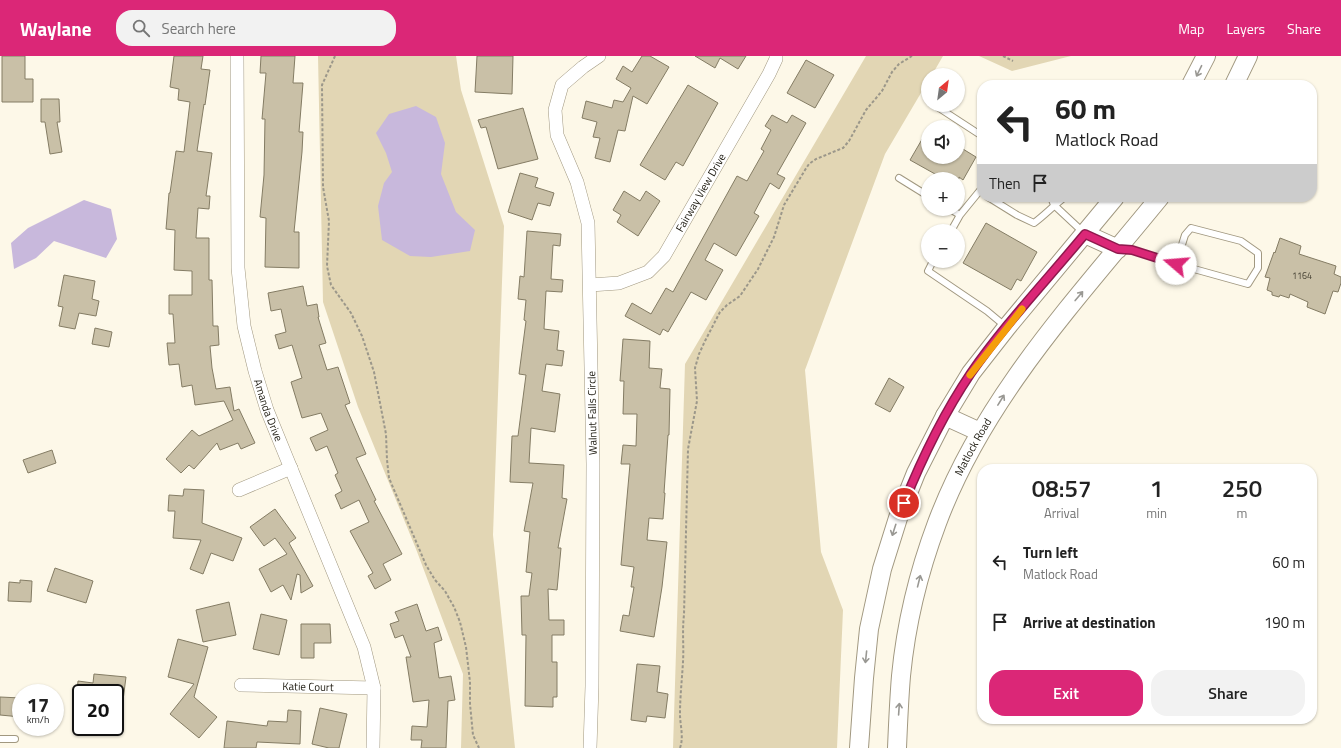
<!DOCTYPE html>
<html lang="en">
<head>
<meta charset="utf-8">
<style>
	body { margin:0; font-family:"Titillium Web",sans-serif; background:#f2f2f2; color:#222; height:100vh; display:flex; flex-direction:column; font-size:15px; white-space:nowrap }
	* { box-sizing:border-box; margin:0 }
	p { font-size:13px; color:#767676 }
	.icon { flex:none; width:22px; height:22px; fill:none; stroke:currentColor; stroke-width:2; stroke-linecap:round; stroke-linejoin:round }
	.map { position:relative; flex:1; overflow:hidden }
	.sheet { position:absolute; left:977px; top:408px; width:340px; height:260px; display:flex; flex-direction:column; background:#fff; border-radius:16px; box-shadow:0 1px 3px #0004 }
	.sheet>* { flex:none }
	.banner { position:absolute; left:977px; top:24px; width:340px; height:122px; border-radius:16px; box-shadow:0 1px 3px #0004; background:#fff; color:#222; overflow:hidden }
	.needle { width:26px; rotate:29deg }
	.tools { position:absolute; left:921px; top:12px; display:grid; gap:8px }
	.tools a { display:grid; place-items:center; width:44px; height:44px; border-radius:50%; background:#fff; box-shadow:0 1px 3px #0004; font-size:20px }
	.speed { position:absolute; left:12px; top:628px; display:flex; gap:8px; font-size:20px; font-weight:700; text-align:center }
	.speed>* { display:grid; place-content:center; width:52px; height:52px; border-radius:50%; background:#fff; box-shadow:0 1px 3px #0004; line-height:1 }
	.speed small { font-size:10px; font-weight:400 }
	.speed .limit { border:2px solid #111; border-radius:6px; background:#fff; color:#111 }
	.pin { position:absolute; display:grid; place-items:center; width:34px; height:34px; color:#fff; margin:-17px; border:2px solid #fff; border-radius:50%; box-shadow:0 1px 4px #0007 }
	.me { position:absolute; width:44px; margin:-22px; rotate:288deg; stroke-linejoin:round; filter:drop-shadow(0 0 3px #0008) }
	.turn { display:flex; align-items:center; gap:14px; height:84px; padding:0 12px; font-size:18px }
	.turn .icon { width:52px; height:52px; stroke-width:2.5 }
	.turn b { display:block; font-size:28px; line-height:34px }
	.then { display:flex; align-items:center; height:38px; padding:0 12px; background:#0003; gap:8px; font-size:15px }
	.eta { display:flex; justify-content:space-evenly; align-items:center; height:68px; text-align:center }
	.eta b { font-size:24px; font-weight:600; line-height:28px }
	.action { display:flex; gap:8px; margin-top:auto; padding:8px 12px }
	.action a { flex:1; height:46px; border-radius:16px; background:#db2777; color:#fff; font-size:16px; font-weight:600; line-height:46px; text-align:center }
	.action a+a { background:#f2f2f2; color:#222 }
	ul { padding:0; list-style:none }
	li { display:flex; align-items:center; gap:12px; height:60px; padding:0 12px }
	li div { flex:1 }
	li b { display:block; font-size:15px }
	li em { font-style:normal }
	header { display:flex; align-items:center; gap:24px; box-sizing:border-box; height:56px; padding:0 20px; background:#db2777; color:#fff }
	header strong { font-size:19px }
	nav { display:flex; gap:22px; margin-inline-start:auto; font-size:14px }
	.search { width:280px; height:36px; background:#f2f2f2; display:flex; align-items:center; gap:10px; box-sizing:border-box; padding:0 14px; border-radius:16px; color:#767676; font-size:15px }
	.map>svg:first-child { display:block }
	.green { fill:#e2d6b4 }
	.water { fill:#c8b8dc }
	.building { fill:#c9c0a7; stroke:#847c64 }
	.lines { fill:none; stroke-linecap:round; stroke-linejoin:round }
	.lane-casing { stroke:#a19880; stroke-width:8 }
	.street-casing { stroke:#a19880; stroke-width:14 }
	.secondary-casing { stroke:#a19880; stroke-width:20 }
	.path { stroke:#9b978a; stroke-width:2; stroke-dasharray:3 2; stroke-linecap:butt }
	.lane { stroke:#fff; stroke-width:6 }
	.street { stroke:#fff; stroke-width:13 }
	.secondary { stroke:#fff; stroke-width:18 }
	.oneway { stroke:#999893 }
	.route-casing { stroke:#8e194d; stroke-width:10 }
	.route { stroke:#db2777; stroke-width:7 }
	.slow { stroke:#f59e0b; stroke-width:7 }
	.labels { text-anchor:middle; stroke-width:3; stroke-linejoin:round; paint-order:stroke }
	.number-label { font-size:9px; fill:#474335 }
	.street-label { font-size:11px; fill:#1c190f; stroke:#fff }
</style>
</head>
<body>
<header>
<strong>Waylane</strong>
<div class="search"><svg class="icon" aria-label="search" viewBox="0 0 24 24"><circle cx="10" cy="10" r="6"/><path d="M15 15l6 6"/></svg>Search here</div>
<nav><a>Map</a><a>Layers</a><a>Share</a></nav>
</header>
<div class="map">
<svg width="1341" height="692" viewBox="0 0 1341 692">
	<rect width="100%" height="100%" fill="#fdf8e8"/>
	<!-- green -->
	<path class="green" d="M318,0H456L461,34L504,170L493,479L515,692H461L463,618L416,493L358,351L323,246Z
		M866,0H943L932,19H928V25L885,98L805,314L821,496L843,554L837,692H673L685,308Z
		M979,0H1071L1012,15Z"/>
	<!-- water -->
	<path class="water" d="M416,50L436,61L445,87L441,118L456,156L475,174L470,195L431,201L410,200L382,184L378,150L384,127L392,116L386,97L376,77L389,58Z
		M84,144L111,153L117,183L106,202L54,185L36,202L14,213L11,187L28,172Z"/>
	<!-- building -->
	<path class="building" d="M2,0H25V23H33V46H2Z
		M174,0H203L201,13L210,14L205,49L204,48L197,95L212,97L206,140H210L209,153L198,152L196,182H209V224H212L213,270H218L219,289L210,290L212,312L216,333L230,331L234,355L239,353L255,387L241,393L238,387L220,394L217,387L194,413L189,409L181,417L166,403L192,374L199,380L233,364L224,345L195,349L192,329L182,331L179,308L169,309L167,287H175L173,258H169V239H192V215L174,214L175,174L166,173L169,137H170L176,95L184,96L190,46L178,44L179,33L170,31Z
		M261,0H295L293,27H303L299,76H303L302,96L294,176H299V212L265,211L266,162L260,161L264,119L265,63H262L266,17H260Z
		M477,0H513L512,38L475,36Z
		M642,0H650L669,11L647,48L633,40L625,75L618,74L610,106L595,102L600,82L593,81L597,66L582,62L586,45L612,52L614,44L623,46L631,32L616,23L623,10L632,16Z
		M695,0H746L738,13L720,2L715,12Z
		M806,4L834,19L815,52L787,37Z
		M688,29L718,47L683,110L676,106L665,124L640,109Z
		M41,43H59L60,66H57L62,96L50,98L45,66H41Z
		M523,52L538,103L498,113L486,71L481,72L478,64Z
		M772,59L787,67L792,59L806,67L777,118L785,122L779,133L770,127L754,157L759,160L736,200L714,187L705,204L723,214L706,244L691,236L668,276L663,273L660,279L625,260L632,247L651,258L666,232L673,236L737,120L747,125L764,95L761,93L771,74L765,70Z
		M928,73V101H958V90L976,101L963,124L959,121V123H944L910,104Z
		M520,117L538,122L535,131L554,137L550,150L538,147L532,164L508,156Z
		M624,135L640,145L646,135L660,145L638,180L617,166L621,159L613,154Z
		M986,167L1037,196L1021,225L1017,223L1011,234L963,207Z
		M527,175L561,178L560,190L553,189L551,223L563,224L562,236L546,235L544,273L559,275L557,294L564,295L562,310L546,308L542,335L560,338L555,376L531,372L529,407L564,409L562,442L567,443L558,492H561L557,534L548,533L549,564H564V579H552V606H557V641H553V651L525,650L526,579H522L521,540H529L532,517L526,516L530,476L524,475L533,427L510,426L512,380H518L526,319L519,318L526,265L524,264L526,244L518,243L520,220L524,221Z
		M1280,182L1301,190L1299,198L1336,210L1334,218L1341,221V227L1338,236L1333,235L1325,258L1307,251L1308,246L1290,238L1289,242L1280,239L1279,241L1272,239V236L1267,234L1270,222L1265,221L1274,196L1275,197Z
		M64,219L95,225L92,243L99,245L96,260L79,257L75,273L59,270L63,251L58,250Z
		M303,230L307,250L317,248L319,261H318L326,287L319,289L327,314L338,311L350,347L345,349L366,398L356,402L376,444L374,445L402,498L383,508L391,524L375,533L368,520L373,517L350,475L369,466L359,444L341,453L335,439L342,435L335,419L338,417L327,390L316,395L310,382L328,374L321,357L302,362L291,326L302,322L292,289L279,293L275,279L286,276L281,253L271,255L268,237Z
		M95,272L112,276L109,291L92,288Z
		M623,283L650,285L649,312L662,313L660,332L670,333L669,379H668L664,437H665L663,463L649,462L647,484L667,486L662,531L654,581L620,575L623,559L629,560L634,531H631L634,511L621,509L630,408H621L623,389L636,390L637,358H623L624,325H620Z
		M889,322L904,331L890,356L875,348Z
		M52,394L56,407L28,417L23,404Z
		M184,433L204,434L202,467L242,482L233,505L211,497L203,518L190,513L201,484L173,482L175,455H168L169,439L183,440Z
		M275,453L296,482L289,487L313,530L301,537L300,519L297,518L291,544L283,529L271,536L259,513L287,498L275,482L264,490L250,471Z
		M55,512L93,525L86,547L47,535Z
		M20,524L32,525L31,546L8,545L9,526L20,527Z
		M229,546L236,579L203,586L196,554Z
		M417,548L426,575L438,571L442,584L434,587L439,622L451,620L455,644L448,645L446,692H421L422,684H411L412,670L427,671L429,644L413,646L406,601H411L403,579L395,582L390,568L399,565L395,556Z
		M261,558L287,564L279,599L253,593Z
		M301,568H330L331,587H314V602H301Z
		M178,583L208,591L194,641L217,661L199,682L170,658L194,628L168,621Z
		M637,608L660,610L657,636L668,638L665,662L647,660L646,666L631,664Z
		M94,618L126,621L121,660H115V637H77L78,625L93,627Z
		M0,641L21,642V661L0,659Z
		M320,652L347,658L339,692H329L312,688Z
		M288,654L301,655L300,688L257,686L256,692H224L227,665L267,670L268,665L287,666Z"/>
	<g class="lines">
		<!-- lane casing -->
		<g class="lane-casing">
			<path id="lane" d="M936,50L982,80
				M899,122L928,140
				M988,141L1017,159L1034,167C1045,159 1054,149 1065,141
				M1051,141L1054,149L1084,177
				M950,153L960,159
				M951,175L960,159L982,132
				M1121,193L1132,194L1176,208L1248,228L1258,212V197L1241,185L1191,172L1185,179L1176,208
				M933,205L928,215L987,255L1005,270
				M0,683H15"/>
		</g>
		<!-- street casing -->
		<g class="street-casing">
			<g id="street">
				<path id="s1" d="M237,0L238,212L244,270L255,315L267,354L364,591L374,632L373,692"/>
				<path id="s2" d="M590,229L619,227L648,216L664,200L769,18L776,3V0"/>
				<path d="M239,434L291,412"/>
				<path id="s3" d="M241,629L374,632"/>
				<path d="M590,692L592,630L593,408L588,167L577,126L557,79L555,54L562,29L583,11L599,0"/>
			</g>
		</g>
		<!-- secondary casing -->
		<g class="secondary-casing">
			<g id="secondary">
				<path d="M1191,29L1206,0"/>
				<path d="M1234,29L1248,0"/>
				<path d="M1085,178L1118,193"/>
				<path d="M945,360L980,376"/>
				<path d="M859,692L864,622L869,573L882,513L898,462L916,417L945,360L971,317L1007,271L1115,141"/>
				<path id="s4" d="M897,692C898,668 899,644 901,620C906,568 919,515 937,467C984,341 1077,243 1160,141"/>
			</g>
		</g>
		<!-- path -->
		<path class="path" d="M335,0L322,29L323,131L329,165L327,210L331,229L351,257L362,280L374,316L386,378L387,404L389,422L426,509L435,524L445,535L454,551L460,566L466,591L470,626V648L473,679L479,692
			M1003,0L1013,5
			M680,692C684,681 680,669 680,658C680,641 682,623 683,606C684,590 682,575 684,559L688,393L697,345L695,312L699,298L705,285L720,256L727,249L740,240L758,213L774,181L784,149L805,114L809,108L816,103L843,92L849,85L866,54L882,35L892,16L899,8L912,0"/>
		<!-- lane -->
		<use href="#lane" class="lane"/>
		<!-- street -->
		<use href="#street" class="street"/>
		<!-- secondary -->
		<use href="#secondary" class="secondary"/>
	</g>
	<!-- one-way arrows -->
	<defs><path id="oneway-shaft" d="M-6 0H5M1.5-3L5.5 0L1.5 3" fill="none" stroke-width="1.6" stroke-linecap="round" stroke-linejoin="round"/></defs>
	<g class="oneway">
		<use href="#oneway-shaft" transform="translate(1199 15) rotate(116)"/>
		<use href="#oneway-shaft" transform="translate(1079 240) rotate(-50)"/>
		<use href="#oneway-shaft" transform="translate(1001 344) rotate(-58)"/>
		<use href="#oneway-shaft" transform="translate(894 474) rotate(108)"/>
		<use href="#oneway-shaft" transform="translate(919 525) rotate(-76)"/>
		<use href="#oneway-shaft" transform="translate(866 601) rotate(96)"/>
		<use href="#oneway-shaft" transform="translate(899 653) rotate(-86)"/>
	</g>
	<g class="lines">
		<!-- route casing -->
		<g class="route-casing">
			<path id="route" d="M904,447C922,402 944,357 971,317C1005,268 1047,224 1085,178L1118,193L1132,194L1176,208"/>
		</g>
		<!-- route -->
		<use href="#route" class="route"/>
		<!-- slow -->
		<path class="slow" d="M970,319L1022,253"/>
	</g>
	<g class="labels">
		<!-- number labels -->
		<g class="number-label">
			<text x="1302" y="223">1164</text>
		</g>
		<!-- street labels -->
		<g class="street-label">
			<text dy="4" stroke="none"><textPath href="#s2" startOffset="156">Fairway View Drive</textPath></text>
			<text dy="4" stroke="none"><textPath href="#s1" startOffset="358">Amanda Drive</textPath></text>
			<text transform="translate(592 357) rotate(-91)" y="4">Walnut Falls Circle</text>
			<text dy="4" stroke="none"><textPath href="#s4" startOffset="314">Matlock Road</textPath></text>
			<text dy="4" stroke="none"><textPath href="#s3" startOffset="67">Katie Court</textPath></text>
		</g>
	</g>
</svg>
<div class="tools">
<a><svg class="needle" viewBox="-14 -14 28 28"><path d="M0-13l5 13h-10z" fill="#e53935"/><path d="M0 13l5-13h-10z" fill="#767676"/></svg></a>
<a><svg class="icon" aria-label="sound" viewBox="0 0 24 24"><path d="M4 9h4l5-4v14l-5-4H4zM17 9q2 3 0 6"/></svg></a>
<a>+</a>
<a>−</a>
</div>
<div class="speed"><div>17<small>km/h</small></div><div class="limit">20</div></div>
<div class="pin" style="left:904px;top:447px;background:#d93025"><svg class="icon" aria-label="arrive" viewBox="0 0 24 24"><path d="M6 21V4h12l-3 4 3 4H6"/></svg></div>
<svg class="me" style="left:1176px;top:208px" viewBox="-20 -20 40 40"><circle r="19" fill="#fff"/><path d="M0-13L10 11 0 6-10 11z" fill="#db2777"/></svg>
<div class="banner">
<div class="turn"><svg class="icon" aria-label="left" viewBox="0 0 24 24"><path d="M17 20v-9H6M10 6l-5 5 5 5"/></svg><div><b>60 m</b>Matlock Road</div></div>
<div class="then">Then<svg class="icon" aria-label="arrive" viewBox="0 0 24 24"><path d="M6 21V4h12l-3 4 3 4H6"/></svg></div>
</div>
<section class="sheet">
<div class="eta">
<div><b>08:57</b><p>Arrival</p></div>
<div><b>1</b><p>min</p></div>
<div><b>250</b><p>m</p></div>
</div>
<ul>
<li><svg class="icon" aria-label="left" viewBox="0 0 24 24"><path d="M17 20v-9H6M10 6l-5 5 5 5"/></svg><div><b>Turn left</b><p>Matlock Road</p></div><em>60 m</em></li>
<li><svg class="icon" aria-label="arrive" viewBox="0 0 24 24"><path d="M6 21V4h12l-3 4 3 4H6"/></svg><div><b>Arrive at destination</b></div><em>190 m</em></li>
</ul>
<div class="action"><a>Exit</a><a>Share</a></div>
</section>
</div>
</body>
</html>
